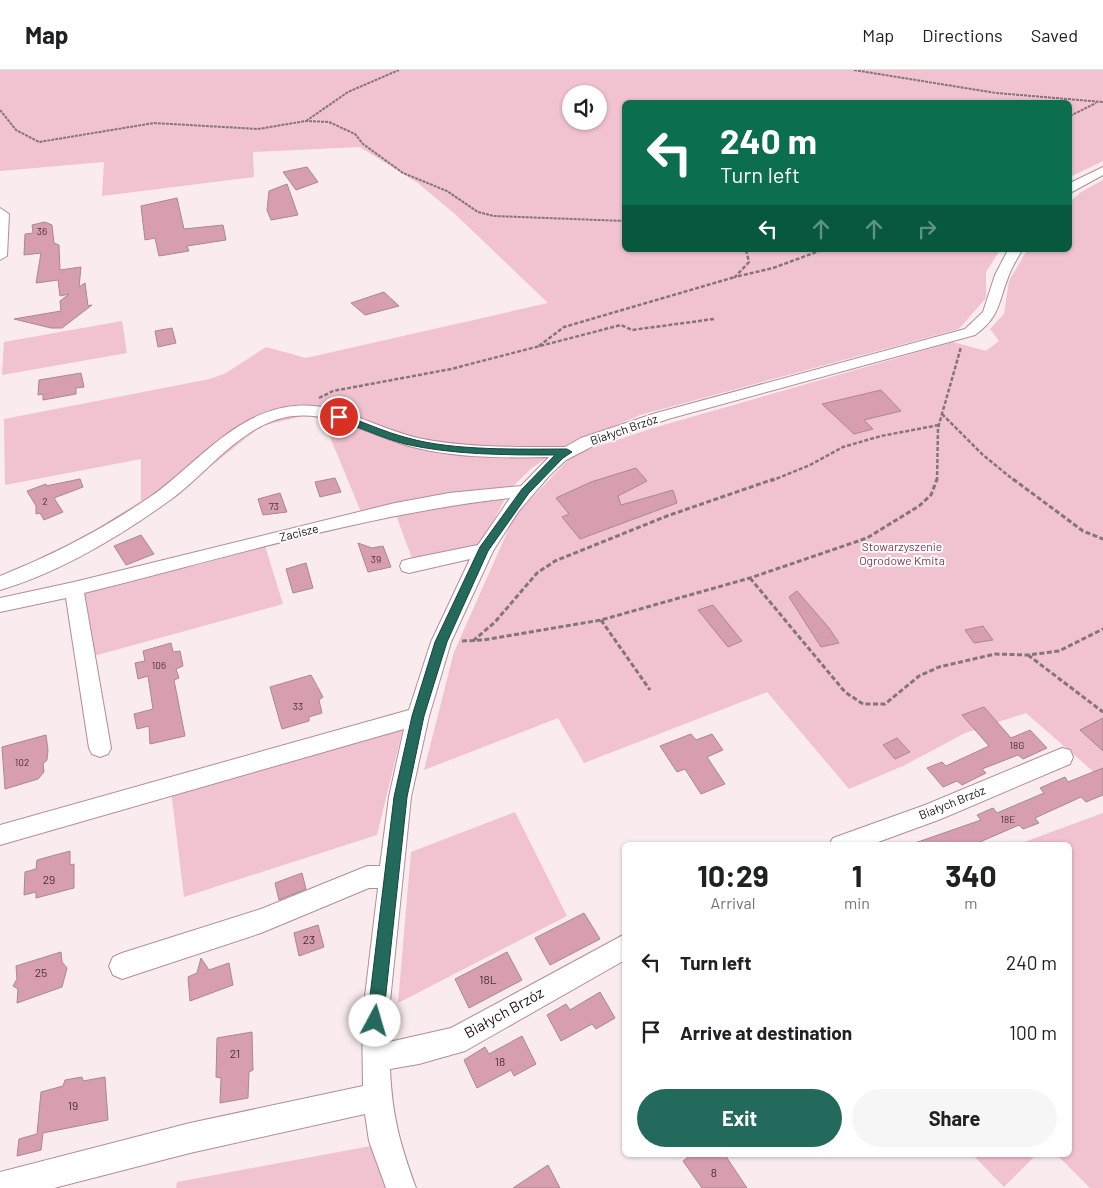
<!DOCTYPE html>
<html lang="en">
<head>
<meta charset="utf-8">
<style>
	body { margin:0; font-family:Barlow,sans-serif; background:#f6f6f6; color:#202124; height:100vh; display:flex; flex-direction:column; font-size:19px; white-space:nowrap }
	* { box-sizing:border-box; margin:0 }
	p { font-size:16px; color:#757577 }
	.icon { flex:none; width:28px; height:28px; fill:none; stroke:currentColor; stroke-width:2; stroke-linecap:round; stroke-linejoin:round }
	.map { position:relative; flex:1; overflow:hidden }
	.side { position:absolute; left:622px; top:772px; width:450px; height:315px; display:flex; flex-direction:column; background:#fff; border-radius:8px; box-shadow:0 1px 4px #0004 }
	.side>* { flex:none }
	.guide { position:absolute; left:622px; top:30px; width:450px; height:152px; border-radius:8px; box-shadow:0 1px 4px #0004; background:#0b6e4f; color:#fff; overflow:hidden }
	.tools { position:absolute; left:562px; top:15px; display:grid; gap:10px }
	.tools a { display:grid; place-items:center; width:45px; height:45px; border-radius:50%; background:#fff; box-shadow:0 1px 4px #0004; font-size:25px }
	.pin { position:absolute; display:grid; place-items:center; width:42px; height:42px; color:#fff; margin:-21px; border:2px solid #fff; border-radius:50%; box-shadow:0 1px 5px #0007 }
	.me { position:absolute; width:55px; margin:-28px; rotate:6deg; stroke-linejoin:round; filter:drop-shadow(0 0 4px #0008) }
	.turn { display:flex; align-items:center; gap:18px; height:105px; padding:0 15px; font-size:22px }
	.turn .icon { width:65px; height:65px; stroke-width:2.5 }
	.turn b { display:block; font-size:35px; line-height:42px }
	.lanes { display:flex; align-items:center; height:48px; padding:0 15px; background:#0003; justify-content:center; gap:25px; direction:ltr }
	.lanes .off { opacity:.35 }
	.eta { display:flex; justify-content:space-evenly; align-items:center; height:85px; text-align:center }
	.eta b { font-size:30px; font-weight:700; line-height:35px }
	.primary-button { display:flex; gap:10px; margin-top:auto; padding:10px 15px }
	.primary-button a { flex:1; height:58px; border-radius:30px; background:#23695c; color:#fff; font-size:20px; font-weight:700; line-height:58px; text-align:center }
	.primary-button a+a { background:#f6f6f6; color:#202124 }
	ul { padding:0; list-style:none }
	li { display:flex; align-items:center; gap:15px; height:70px; padding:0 15px }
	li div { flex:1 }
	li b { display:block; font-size:19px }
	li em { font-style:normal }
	header { display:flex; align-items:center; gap:30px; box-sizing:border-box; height:70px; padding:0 25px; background:#fff; border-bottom:1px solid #e0e0e0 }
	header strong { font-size:24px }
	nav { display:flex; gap:28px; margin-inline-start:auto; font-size:18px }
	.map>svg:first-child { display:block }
	.green { fill:#f1c2cf; fill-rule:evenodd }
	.building { fill:#d79eaf; stroke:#a98891 }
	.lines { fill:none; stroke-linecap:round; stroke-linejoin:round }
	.minor-casing { stroke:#b08e98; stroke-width:2 }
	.path-far2 { stroke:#83767a; stroke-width:2; stroke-dasharray:3 1; stroke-linecap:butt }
	.path-far1 { stroke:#83767a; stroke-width:2.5; stroke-dasharray:4 2; stroke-linecap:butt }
	.path { stroke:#83767a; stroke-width:3; stroke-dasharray:5 2.5; stroke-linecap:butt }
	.minor { fill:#fff; fill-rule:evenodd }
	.route { fill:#23695c; stroke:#17443c }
	.labels { text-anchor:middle; stroke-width:4; stroke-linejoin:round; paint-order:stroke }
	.number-label { font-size:10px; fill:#483138 }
	.street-label { font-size:12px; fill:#190d11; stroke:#fdfdfd }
	.park-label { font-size:12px; fill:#803a53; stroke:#fdfdfd }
	.near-number-label { font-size:12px; fill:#483138 }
	.near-street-label { font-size:15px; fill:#190d11; stroke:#fdfdfd }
</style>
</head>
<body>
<header>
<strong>Map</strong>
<nav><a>Map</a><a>Directions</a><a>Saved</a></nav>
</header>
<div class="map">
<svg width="1103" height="1118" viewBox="0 0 1103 1118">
	<rect width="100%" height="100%" fill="#faebef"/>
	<!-- green -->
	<path class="green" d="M0,0H1103V91L1070,107V32H625V180H1000L986,202V228L959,259L640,345L558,380L532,398L509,420L361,442L323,350L308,345L261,356L160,437L58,483L141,431V389L5,415L4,349L210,309L226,303L266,277L306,288L548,233L456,145L418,113L360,77L253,82L254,107L102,126L104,92L0,101ZM571,24H599V51H571Z
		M1103,110V710L1026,643L965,663L905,695L849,719L767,622L584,693L558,648L424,700L454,582L514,447L569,389L581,382L653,358L953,272L986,281L999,271L990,259L1004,244L1009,211L1027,180H1070V132L1081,122Z
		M122,251L127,283L2,305L4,272Z
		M489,427L505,429L478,479L413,491L396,445Z
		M265,476L283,534L90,587L81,521L193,491L194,496Z
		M404,654L377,765L184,827L171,720Z
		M515,742L567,846L398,933L411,782Z
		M1103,743V1118H1090L1057,1085H1070V775H1016Z
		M376,1075L390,1118H176L177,1112Z
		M973,1085H1036L1004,1117Z"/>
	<!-- building -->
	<path class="building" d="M307,97L318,112L296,120L283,102Z
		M287,114L298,145L271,150L267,140L269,121Z
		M177,128L184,159L223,155L226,170L187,176L189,181L159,186L155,168L145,170L141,136Z
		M45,152L52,155L54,173L59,175L60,200L81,197L79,217L85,213L88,236L92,235L62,258H51L14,249L61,241L60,231L69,224L60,226L58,210L36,213L41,183L24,185L25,164L33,163L32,155Z
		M384,222L399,236L365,245L351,233Z
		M172,258L176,273L158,277L155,261Z
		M81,303L84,317L76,318V324L43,330V324L38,325L39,310Z
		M881,320L901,341L864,350L873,359L854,364L822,334Z
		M636,398L647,411L618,426L621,435L673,420L677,433L580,469L562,447L569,444L556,428L591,412Z
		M335,408L341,422L320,427L315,412Z
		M80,409L83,417L54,428L63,442L44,450L40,443L36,444V436L27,421L46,414V416Z
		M280,423L287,442L263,445L258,429Z
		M141,465L154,484L126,495L114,476Z
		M358,473L372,478L383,476L391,497L368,502Z
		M306,493L313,518L293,523L286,499Z
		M797,521L829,558L839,573L821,577L789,527Z
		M713,535L742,571L728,577L698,540Z
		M983,556L993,570L974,573L965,560Z
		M171,573L173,582L180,581L183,596L176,599L179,608L174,610L185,666L150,674L149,656L137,659L134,644L153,639L148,606L138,609L135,593L145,591L143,581Z
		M311,605L323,627L319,630L322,643L309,647V651L282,659L270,617Z
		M984,637L1011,668L1030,660L1047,678L1023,689L1018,685L982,699L986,703L962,715L957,711L943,717L927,698L942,692L946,696L989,676L962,645Z
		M1103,648V681L1080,660Z
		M691,664L696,670L712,664L723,680L707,687L725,714L701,724L685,699L677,702L660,676Z
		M46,665L48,680L47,690L43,694L44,702L38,709L5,719L2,677Z
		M897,668L910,682L895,689L883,675Z
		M1103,698V725L1086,732L1081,727L1035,748L1039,753L1023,759L1019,755L973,775H916L915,773L981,750L977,745L993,738L997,743L1044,723L1040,718L1065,707L1068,712Z
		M70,781V795L74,794V818L36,828V822L24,825L25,802L36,799L37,790Z
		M302,803L306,819L279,830L275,813Z
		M584,843L600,869L550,895L535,868Z
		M318,855L324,877L299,886L294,863Z
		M61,882L62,892L67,898L62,917L17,933L18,919L13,916L17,909L16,896Z
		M507,882L522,910L469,938L455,909Z
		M201,888L209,900L229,893L233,915L190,931L188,907L197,903Z
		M600,922L615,948L596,959L592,954L561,971L547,945L566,934L570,940Z
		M252,962L253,1000L249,1002L248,1028L220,1033L221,1008L216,1007L217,968Z
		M522,966L536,994L514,1006L511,1000L477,1018L464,990L485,977L489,984Z
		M82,1007L83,1011L105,1007L108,1050L43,1063L41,1080L17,1086L19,1069L37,1064L41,1022L63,1016L65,1010Z
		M691,1085H725L747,1118H702L683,1091Z
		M548,1095L560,1118H513Z"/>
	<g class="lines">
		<!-- minor casing -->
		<g class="minor-casing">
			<path id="minor" d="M1103,97V105L1070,123V113Z
				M0,138L9,144L7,186L0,190Z
				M1008,180H1022C1018,188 1012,196 1009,205C998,232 1001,246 975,265L668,349L593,376L566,390L549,406L518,442L493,481L451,572L429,646L411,727L388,951L389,972L451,958L625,864V890L465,981L419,994L390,999C392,1046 400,1074 416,1118H386L369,1071L365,1044L190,1083L54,1118H0V1102L190,1053L363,1016L362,951L378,818H369L261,863L122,909L113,905L109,896L113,887L122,883L261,839L367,796H380L389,727L404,659L0,775V755L409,640L431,572L470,489L409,503L402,501L400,496L402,491L409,489L478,475L510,428C366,444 225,488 84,523L111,678L108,684L100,687L92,684L89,678L66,528L0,542V528L74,512L395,433L449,423L521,416L549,387C505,388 460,388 417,378C377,369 335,341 293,346C244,352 210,400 173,428C122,465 61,502 0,520V506C53,485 103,459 150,427C196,395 235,341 295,336C338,332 377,359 418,368C466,378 516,377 565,377L581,368L656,343L965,259L983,242L995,205Z
				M1062,678L1070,680L1073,687L1070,694L941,749L870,775H829L833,768L925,735Z"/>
		</g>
		<!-- path-far2 -->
		<path class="path-far2" d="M854,0L996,23L1103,32
			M0,40L16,60L39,72L154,53L258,59L306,51L329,52L355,64L363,74L403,103L447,121L478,142L494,146L625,151
			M1070,46L1096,33
			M306,51L348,22L399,0"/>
		<!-- path-far1 -->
		<path class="path-far1" d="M746,180L749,192L735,207L773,198L822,180
			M539,276L564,257L735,207
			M319,328L333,321L451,299L621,255L632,260L714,249
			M942,344L983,385L1015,411
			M771,411L810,395L843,377L881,366L939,355
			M937,411L938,358L961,277"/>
		<!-- path -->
		<path class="path" d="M1013,409L1083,461L1103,469
			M750,508L845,622L863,634H885L919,606L939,597L995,584L1028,585L1059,581L1103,559
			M601,550L650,620
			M462,571L483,570L601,550L750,508L867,468L919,436L931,425L937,409
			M473,571L495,552L537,503L555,491L667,446L774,409
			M1028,585L1103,642"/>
		<!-- minor -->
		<use href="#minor" class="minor"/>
	</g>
	<!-- route -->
	<path class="route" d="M339,344C362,351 384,362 408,368C453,381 520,379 567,379L572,382L563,388L529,423L488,481L447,572L424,646L407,727L383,951L381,957L375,959L370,957L367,951L394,727L412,646L435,572L480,477L522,419L555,385C506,385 453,385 405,374C382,368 359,357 336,349L335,347Z"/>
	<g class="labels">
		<!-- number labels -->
		<g class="number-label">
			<text x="42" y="165">36</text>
			<text x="45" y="435">2</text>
			<text x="274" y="440">73</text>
			<text x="376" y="493">39</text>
			<text x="159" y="599">106</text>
			<text x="298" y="640">33</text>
			<text x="1017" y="679">18G</text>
			<text x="22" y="696">102</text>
			<text x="1008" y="753">18E</text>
		</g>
		<!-- street labels -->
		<g class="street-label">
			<text transform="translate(624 360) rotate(-19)" y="4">Białych Brzóz</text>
			<text transform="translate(299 463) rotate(-14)" y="4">Zacisze</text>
			<text transform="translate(952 733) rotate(-22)" y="4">Białych Brzóz</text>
		</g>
		<!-- park labels -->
		<g class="park-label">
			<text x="902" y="481">Stowarzyszenie<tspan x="902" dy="14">Ogrodowe Kmita</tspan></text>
		</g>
		<!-- near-number labels -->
		<g class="near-number-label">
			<text x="49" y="814">29</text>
			<text x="309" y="874">23</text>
			<text x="41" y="907">25</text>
			<text x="488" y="914">18L</text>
			<text x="235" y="988">21</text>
			<text x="500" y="996">18</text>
			<text x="73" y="1040">19</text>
			<text x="714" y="1107">8</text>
		</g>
		<!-- near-street labels -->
		<g class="near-street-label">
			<text transform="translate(504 943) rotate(-29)" y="5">Białych Brzóz</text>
		</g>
	</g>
</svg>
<div class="tools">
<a><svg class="icon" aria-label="sound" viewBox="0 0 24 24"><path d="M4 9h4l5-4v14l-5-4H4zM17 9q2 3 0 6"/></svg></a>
</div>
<div class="pin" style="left:339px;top:347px;background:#d93025"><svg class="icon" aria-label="arrive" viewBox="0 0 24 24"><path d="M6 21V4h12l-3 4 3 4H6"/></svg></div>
<svg class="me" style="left:375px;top:951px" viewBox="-20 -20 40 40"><circle r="19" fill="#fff"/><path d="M0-13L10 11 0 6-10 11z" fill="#23695c"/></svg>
<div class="guide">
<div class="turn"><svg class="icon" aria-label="left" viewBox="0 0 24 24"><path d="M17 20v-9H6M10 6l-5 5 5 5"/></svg><div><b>240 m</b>Turn left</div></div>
<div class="lanes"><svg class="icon" aria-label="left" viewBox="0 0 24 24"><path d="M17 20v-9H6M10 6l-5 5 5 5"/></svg><svg class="icon off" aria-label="ahead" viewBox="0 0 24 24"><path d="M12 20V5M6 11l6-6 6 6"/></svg><svg class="icon off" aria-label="ahead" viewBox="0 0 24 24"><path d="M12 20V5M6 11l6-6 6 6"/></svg><svg class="icon off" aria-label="right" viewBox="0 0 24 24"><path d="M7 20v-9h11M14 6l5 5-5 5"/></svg></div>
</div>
<section class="side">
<div class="eta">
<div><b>10:29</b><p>Arrival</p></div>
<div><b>1</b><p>min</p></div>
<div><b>340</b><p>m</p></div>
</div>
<ul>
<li><svg class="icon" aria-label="left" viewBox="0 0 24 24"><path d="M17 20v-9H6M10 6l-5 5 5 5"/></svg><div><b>Turn left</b></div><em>240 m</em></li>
<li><svg class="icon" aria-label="arrive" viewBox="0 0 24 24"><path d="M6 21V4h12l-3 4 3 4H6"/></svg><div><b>Arrive at destination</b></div><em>100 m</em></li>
</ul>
<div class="primary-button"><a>Exit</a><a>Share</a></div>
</section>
</div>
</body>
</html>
